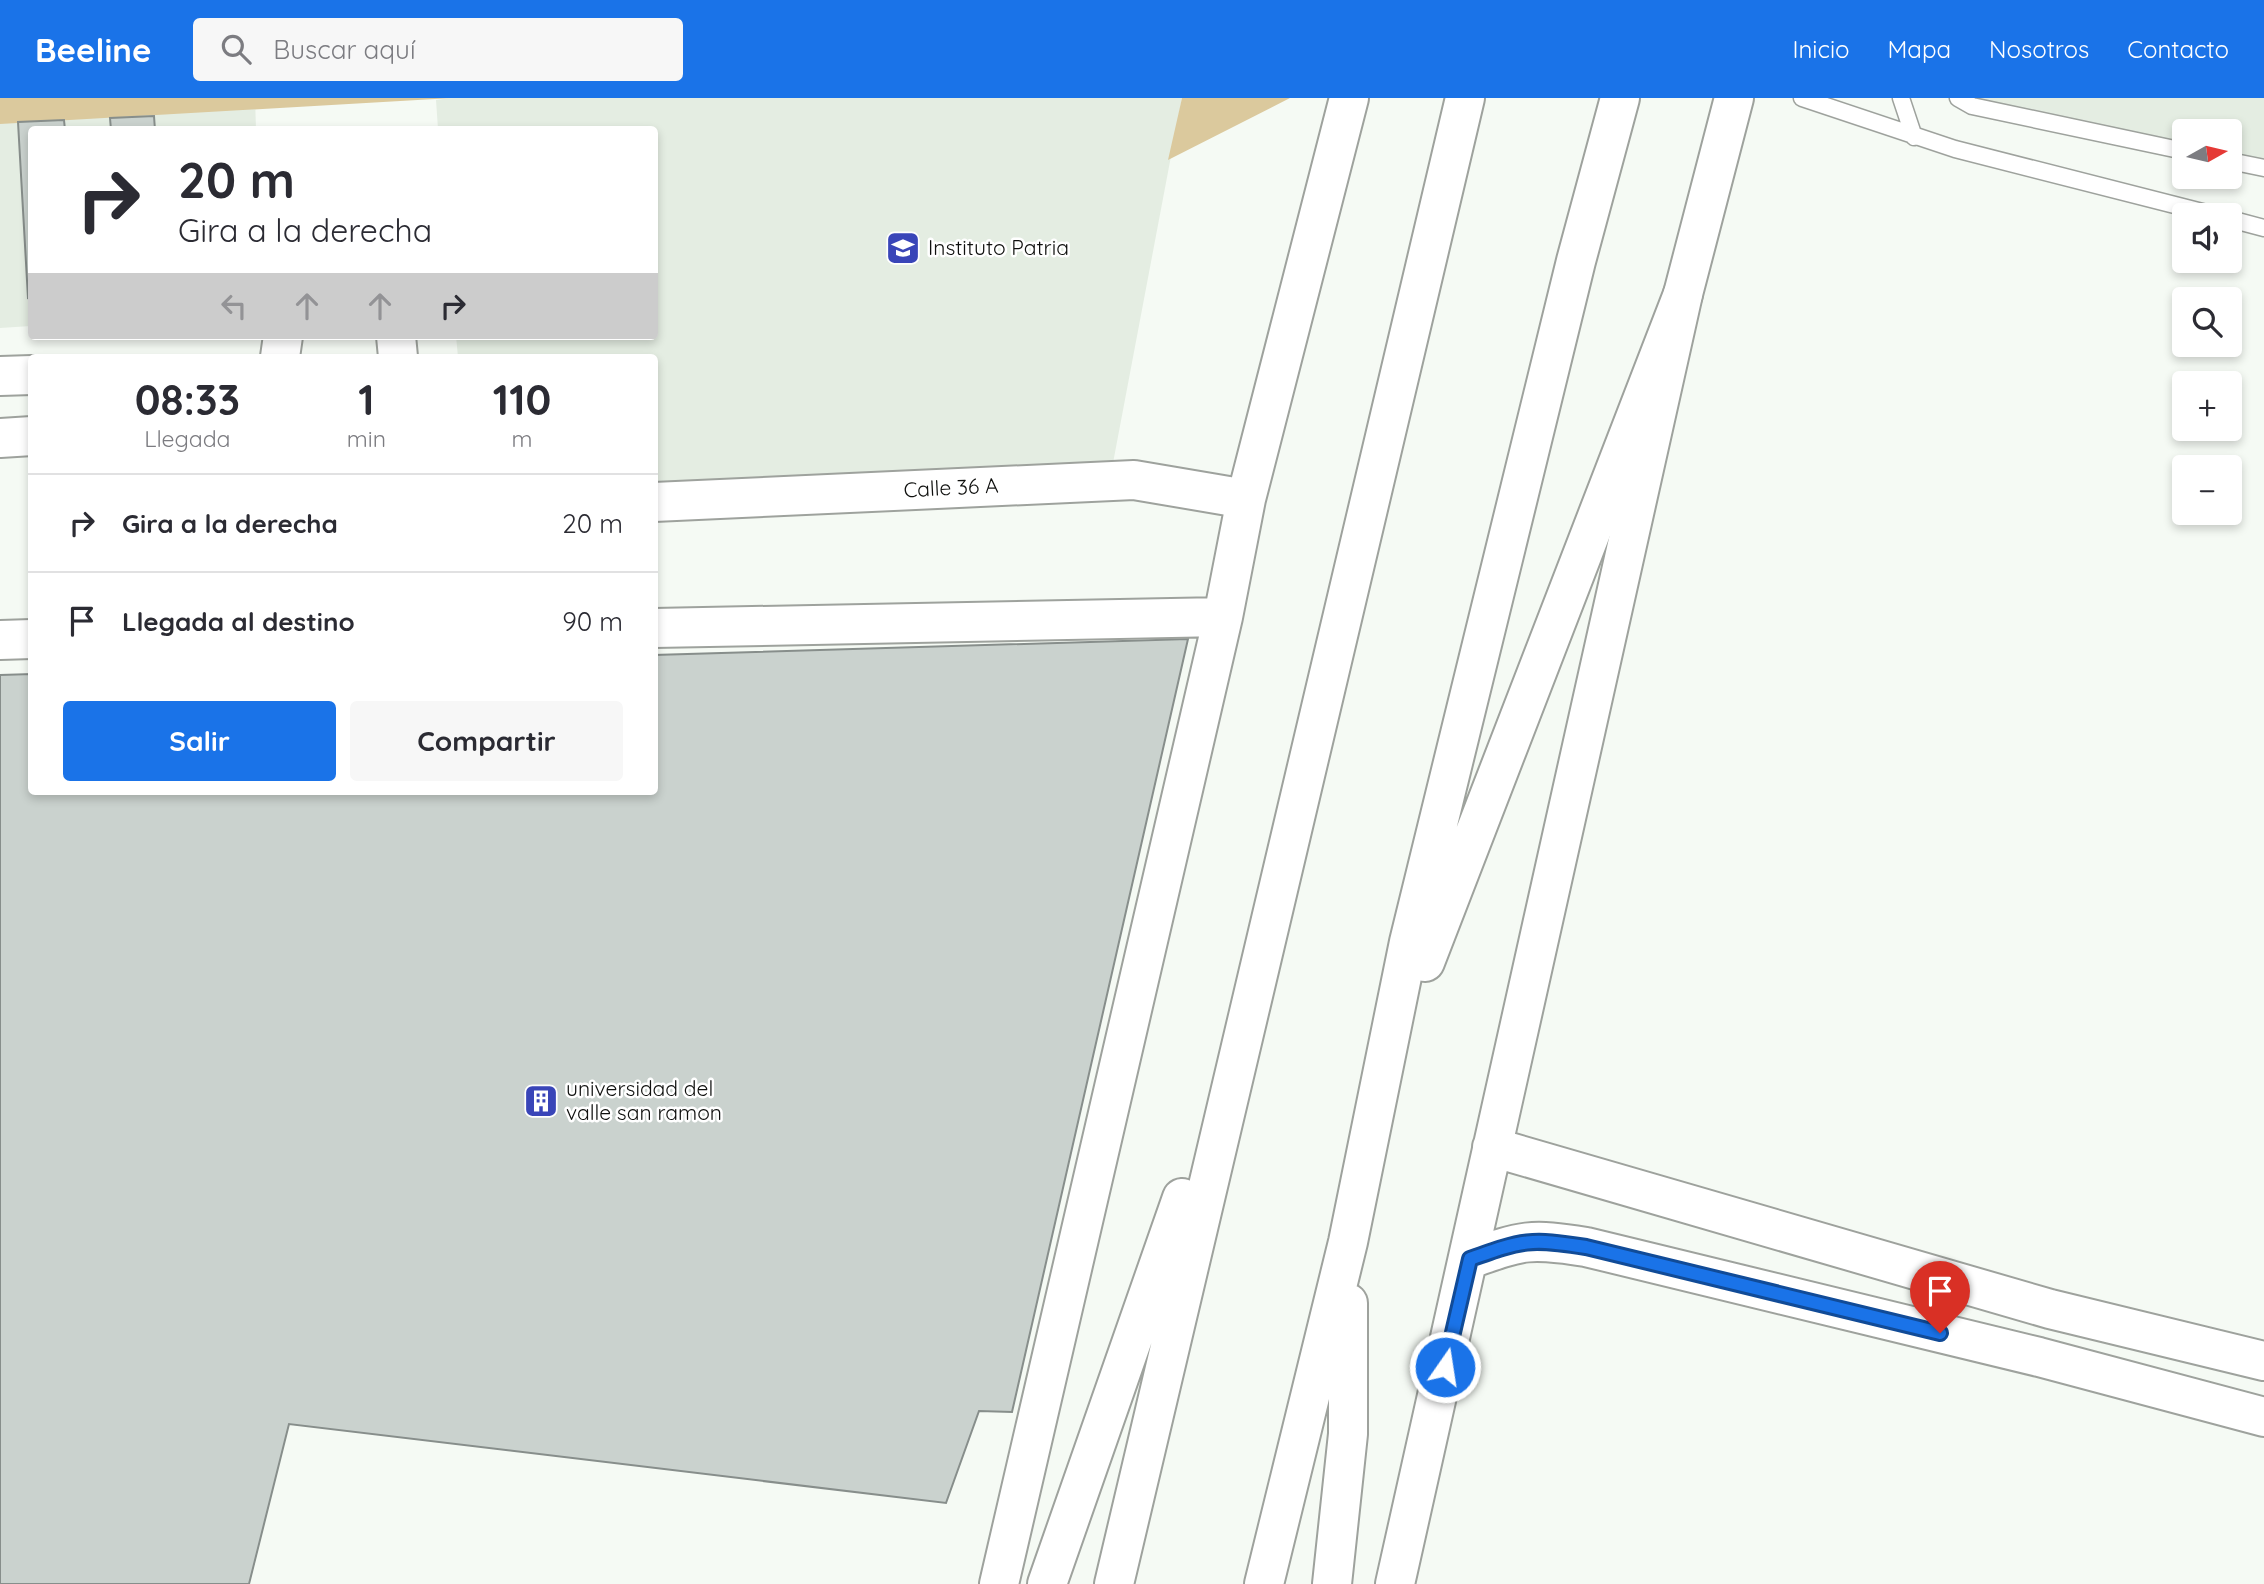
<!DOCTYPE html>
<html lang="es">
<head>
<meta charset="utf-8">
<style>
	body { margin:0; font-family:Quicksand,sans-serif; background:#f7f7f7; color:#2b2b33; height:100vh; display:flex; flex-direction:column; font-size:26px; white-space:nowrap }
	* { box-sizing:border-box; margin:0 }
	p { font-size:23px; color:#7c7c81 }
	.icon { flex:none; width:38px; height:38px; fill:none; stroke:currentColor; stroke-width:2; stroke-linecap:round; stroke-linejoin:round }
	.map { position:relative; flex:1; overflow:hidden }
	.drawer { position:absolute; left:28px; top:256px; width:630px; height:441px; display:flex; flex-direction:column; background:#fff; border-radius:7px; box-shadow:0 4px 10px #0003 }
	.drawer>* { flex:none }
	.hud { position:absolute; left:28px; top:28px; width:630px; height:214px; border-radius:7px; box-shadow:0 4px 10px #0003; background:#fff; color:#2b2b33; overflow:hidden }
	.needle { width:46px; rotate:82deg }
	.controls { position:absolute; left:2172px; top:21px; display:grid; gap:14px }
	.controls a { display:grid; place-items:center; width:70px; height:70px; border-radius:7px; background:#fff; box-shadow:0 4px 10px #0003; font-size:35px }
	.pin { position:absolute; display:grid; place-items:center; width:60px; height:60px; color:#fff; margin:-72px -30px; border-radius:50% 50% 50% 0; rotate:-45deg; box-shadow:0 0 7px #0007 }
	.pin .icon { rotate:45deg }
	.me { position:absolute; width:77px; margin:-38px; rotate:13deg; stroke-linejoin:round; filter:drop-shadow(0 0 5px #0008) }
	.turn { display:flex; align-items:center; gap:24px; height:147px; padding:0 35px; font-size:32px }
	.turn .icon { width:91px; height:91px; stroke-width:2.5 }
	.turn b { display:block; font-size:49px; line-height:60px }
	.lanes { display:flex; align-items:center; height:66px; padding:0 35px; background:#0003; justify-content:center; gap:35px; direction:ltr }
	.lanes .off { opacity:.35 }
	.eta { display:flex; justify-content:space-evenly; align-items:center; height:119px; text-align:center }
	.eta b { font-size:42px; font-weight:700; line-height:49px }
	.button { display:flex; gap:14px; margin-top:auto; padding:14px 35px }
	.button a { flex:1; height:80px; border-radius:7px; background:#1a73e8; color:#fff; font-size:28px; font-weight:700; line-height:80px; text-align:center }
	.button a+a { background:#f7f7f7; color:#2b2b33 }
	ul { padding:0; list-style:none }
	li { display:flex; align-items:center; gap:21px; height:98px; padding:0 35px; border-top:2px solid #e1e1e2 }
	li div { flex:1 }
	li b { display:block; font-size:26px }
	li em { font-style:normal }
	header { display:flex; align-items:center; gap:42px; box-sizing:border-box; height:98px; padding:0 35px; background:#1a73e8; color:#fff }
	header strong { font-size:33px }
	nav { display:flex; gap:38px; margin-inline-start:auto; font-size:24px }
	.search { width:490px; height:63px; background:#f7f7f7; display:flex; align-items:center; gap:18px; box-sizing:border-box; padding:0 24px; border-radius:7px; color:#7c7c81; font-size:26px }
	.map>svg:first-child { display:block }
	.built { fill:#e4ede2 }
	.green { fill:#dbc99d }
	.building { fill:#cad2ce; stroke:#878e8b; stroke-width:2 }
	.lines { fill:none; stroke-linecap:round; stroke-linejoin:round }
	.lane-casing { stroke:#9ea29d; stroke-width:19 }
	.secondary-casing { stroke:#9ea29d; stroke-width:42 }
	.highway-casing { stroke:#9ea29d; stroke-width:42 }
	.lane { stroke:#fff; stroke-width:16 }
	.secondary { stroke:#fff; stroke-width:38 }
	.highway { stroke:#fff; stroke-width:38 }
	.route-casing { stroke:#114b97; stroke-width:18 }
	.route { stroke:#1a73e8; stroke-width:12 }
	.labels { text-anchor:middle; stroke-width:5; stroke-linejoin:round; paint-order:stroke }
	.poi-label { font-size:21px; fill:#0e0f0d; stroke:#fff; text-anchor:start }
	.street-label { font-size:21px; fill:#0e0f0d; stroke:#fff }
</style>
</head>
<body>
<header>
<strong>Beeline</strong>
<div class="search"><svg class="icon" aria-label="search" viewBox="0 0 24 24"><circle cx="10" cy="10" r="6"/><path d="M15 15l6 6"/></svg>Buscar aquí</div>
<nav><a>Inicio</a><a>Mapa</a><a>Nosotros</a><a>Contacto</a></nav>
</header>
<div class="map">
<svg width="2264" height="1486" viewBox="0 0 2264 1486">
	<rect width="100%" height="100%" fill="#f5faf4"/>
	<!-- built -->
	<path class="built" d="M0,0H255L256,31L32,32L31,228L0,230Z
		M452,0H1182L1113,365L655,384L654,259H458L456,238H654V32L438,31L436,2Z
		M1958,0H2264V70L2230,63V33H2184V53Z"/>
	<!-- green -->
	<path class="green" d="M0,0H452L0,26Z
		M1182,0H1290L1168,62Z"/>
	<!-- building -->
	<path class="building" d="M154,18L155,32H111L110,20Z
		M64,22L65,32H32V199L28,200L18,24Z
		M1188,541L1012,1314L979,1313L946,1405L289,1326L249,1486H0V577L32,576V693H654V557Z"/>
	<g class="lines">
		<!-- lane casing -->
		<g class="lane-casing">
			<path id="lane" d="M1802,0L1955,51L2214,117
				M1901,0L1914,39
				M1958,0L1972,8L2184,53
				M2230,63L2264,70
				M2230,121L2264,130"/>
		</g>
		<!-- secondary casing -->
		<g class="secondary-casing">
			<path id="secondary" d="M396,238L398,259
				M280,259L283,238
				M0,278L32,277
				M0,340L32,338
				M654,404L1134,382L1246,401
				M654,530L1223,519
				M0,542L32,541
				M1492,1049L2050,1211L2264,1263
				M1470,1161C1523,1142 1530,1140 1586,1149L2039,1259L2264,1319
				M999,1486L1223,519L1246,401L1349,0
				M1395,1486L1683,196L1734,0"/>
		</g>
		<!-- highway casing -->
		<g class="highway-casing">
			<path id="highway" d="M1425,864L1683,196
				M1047,1486L1182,1100
				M1114,1486L1465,0
				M1264,1486L1348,1144L1409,844L1576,163L1620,0
				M1332,1486L1348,1336V1205"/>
		</g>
		<!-- lane -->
		<use href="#lane" class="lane"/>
		<!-- secondary -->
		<use href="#secondary" class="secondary"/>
		<!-- highway -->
		<use href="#highway" class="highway"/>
	</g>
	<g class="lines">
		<!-- route casing -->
		<g class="route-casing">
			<path id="route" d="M1445,1269L1470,1161C1523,1142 1530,1140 1586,1149L1940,1235"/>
		</g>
		<!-- route -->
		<use href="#route" class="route"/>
	</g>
	<!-- icons -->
	<defs>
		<g id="school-square" transform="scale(1.75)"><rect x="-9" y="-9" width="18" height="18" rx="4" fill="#3945b8" stroke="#fff"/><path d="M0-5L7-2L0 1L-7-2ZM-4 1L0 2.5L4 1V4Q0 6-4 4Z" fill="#fff"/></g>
		<g id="building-square" transform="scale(1.75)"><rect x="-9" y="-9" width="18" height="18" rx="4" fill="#3945b8" stroke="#fff"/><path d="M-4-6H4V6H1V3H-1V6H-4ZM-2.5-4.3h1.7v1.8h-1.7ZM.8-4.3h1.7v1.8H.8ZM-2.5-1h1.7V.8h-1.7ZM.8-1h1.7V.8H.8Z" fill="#fff"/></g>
	</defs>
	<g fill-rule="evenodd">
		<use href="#school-square" x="903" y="150"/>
		<use href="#building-square" x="541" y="1003"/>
	</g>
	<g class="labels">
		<!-- poi labels -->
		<g class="poi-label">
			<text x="928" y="157">Instituto Patria</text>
			<text x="566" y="998">universidad del<tspan x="566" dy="24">valle san ramon</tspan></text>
		</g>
		<!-- street labels -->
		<g class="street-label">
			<text transform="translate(951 390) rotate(-3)" y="7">Calle 36 A</text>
		</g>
	</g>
</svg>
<div class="controls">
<a><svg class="needle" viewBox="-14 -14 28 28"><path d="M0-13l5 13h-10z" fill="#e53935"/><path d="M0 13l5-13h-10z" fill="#7c7c81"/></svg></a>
<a><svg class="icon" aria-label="sound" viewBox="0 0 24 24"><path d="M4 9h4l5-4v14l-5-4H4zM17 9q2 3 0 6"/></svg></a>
<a><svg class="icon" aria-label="search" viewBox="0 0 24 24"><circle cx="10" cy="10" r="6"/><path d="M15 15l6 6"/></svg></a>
<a>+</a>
<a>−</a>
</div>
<div class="pin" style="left:1940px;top:1235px;background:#d93025"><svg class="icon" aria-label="arrive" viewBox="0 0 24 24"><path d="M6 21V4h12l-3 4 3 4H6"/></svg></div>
<svg class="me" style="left:1445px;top:1269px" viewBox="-20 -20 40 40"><circle r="17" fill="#1a73e8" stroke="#fff" stroke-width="3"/><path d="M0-11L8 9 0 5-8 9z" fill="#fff"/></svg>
<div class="hud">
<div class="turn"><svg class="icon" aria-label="right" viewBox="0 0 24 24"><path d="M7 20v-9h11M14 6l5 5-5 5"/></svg><div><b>20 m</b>Gira a la derecha</div></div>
<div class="lanes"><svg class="icon off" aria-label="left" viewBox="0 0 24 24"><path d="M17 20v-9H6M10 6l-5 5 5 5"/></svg><svg class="icon off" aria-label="ahead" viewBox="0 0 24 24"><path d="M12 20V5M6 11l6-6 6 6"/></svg><svg class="icon off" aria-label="ahead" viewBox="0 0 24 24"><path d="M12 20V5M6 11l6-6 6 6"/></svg><svg class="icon" aria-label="right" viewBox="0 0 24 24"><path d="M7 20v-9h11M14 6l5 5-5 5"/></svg></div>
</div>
<section class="drawer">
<div class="eta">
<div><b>08:33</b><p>Llegada</p></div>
<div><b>1</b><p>min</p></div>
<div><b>110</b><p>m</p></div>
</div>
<ul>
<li><svg class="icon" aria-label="right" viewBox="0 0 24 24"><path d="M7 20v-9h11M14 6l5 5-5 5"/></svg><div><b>Gira a la derecha</b></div><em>20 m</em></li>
<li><svg class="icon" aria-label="arrive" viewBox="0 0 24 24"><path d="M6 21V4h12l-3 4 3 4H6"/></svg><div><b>Llegada al destino</b></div><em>90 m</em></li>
</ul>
<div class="button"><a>Salir</a><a>Compartir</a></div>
</section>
</div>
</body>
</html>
